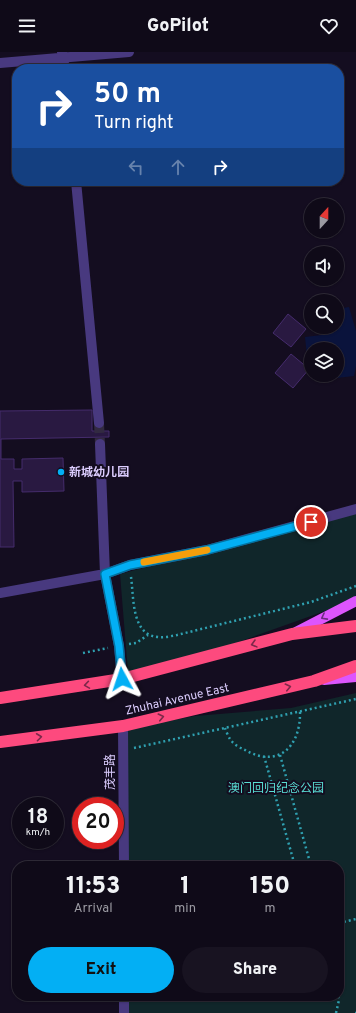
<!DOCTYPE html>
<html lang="en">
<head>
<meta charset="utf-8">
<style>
	body { margin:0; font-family:Overpass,"Noto Sans SC",sans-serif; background:#181321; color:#f1f3f6; height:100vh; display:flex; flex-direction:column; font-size:15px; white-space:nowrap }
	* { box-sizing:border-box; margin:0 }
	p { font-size:13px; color:#9b9aa2 }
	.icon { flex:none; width:22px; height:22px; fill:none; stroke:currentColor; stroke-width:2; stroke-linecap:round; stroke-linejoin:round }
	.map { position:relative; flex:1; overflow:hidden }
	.details { position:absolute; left:12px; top:809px; width:332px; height:140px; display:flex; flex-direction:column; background:#0f0a18; border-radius:16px; box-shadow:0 1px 3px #0004,0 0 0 1px #2f2b37 }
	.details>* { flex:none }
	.guide { position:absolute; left:12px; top:12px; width:332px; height:122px; border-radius:16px; box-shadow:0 1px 3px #0004,0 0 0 1px #2f2b37; background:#1a4fa0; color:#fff; overflow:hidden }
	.needle { width:26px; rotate:21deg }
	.tools { position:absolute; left:304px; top:146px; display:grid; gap:8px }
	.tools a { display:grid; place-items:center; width:40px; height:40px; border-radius:50%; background:#0f0a18; box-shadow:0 1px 3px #0004,0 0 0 1px #2f2b37; font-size:20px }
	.speed { position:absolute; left:12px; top:745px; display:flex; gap:8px; font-size:20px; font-weight:700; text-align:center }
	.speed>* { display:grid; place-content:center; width:52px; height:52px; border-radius:50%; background:#0f0a18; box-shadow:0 1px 3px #0004,0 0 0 1px #2f2b37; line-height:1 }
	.speed small { font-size:10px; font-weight:400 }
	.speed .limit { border:6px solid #d22; background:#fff; color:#111 }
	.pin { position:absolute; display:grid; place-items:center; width:34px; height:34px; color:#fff; margin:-17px; border:2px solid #fff; border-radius:50%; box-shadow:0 1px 4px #0007 }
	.me { position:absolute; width:44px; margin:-22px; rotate:355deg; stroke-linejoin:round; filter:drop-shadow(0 0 3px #0008) }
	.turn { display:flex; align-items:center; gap:14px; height:84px; padding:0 16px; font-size:18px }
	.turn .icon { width:52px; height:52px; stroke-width:2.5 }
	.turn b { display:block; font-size:28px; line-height:34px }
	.lanes { display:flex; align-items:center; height:38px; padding:0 16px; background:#0003; justify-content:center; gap:20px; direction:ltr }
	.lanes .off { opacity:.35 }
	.eta { display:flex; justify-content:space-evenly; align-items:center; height:68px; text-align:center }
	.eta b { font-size:24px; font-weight:800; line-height:28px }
	.cta { display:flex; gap:8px; margin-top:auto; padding:8px 16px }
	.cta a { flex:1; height:46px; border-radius:24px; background:#03aff4; color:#111; font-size:16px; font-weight:800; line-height:46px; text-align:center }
	.cta a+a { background:#181321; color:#f1f3f6 }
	header { display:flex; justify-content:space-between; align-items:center; height:52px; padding:0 16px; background:#0f0a18; font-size:18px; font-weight:800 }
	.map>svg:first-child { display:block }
	.green { fill:#10262a }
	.water { fill:#0a133c }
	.building { fill:#291941; stroke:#452c6c }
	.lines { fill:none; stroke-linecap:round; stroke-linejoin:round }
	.minor-tunnel { stroke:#322a41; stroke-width:10; stroke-dasharray:10 5; stroke-linecap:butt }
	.path { stroke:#2fa0b0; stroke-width:2.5; stroke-dasharray:2 3; stroke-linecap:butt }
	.minor { stroke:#48397f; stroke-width:10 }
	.major { stroke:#dd55fd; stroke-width:10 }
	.highway { stroke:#fd4a7e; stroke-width:12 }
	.oneway { stroke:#6e2d83 }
	.oneway2 { stroke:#7d284a }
	.route-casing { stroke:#02729f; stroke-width:10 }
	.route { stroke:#03aff4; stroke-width:7 }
	.slow { stroke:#f59e0b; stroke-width:7 }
	.poi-dot { fill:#03aff4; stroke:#140d20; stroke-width:1.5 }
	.labels { text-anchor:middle; stroke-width:4; stroke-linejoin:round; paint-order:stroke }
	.poi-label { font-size:12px; font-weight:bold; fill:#dccdfe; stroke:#140d20; text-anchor:start }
	.street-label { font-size:12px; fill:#dccdfe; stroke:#140d20 }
	.park-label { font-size:12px; fill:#5addd4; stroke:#140d20 }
</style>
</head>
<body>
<header><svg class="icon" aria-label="menu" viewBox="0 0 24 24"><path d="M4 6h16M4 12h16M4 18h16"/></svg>GoPilot<svg class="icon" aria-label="heart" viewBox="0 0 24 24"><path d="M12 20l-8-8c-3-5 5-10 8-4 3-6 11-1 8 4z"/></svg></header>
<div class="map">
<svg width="356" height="961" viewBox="0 0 356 961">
	<rect width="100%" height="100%" fill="#140d20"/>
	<!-- green -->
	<path class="green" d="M356,459V548L182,610L128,620L120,522Z
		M356,641V961H127V944H339V814H126V677L195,664L291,656Z"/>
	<!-- water -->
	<path class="water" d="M349,255L356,279V314L354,324L328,327V323H337V297H311V304H307L305,285L322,283V275H337V257Z"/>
	<!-- building -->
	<path class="building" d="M288,262L306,277L291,295L273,281Z
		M291,302L309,317L293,336L275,321Z
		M92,358V379H109V385L1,387V407H14V417H22V407L63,406L64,439L22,440V429H13L14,495H0V359Z"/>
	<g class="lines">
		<!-- minor-tunnel -->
		<path class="minor-tunnel" d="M99,371L100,392"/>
		<!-- path -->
		<path class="path" d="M131,525C134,545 131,583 158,585C164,586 171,584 177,583L311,550L356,534
			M129,592L136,591L148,583
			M83,601L108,596
			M225,676C226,679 228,684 230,687C233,692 240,696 245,698C279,717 301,694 300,659
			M134,696L356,647
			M280,703L311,814
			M264,704L295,814
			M339,871L356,867
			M336,961L339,948L338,944
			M355,961H356"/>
		<!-- minor -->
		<path class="minor" d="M62,0L65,17
			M0,11L129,0
			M76,129L99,371
			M100,392L105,522L119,594L122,627
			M0,541L105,522L130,513L207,498L356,457
			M123,674L124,814
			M124,944V961"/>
		<!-- major -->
		<path class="major" d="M296,580L356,549
			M324,628L356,625"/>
		<!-- highway -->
		<path class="highway" d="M0,646L122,627L292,582L356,574
			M0,690L123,674L314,629L356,614"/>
	</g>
	<!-- one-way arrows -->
	<defs><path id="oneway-chevron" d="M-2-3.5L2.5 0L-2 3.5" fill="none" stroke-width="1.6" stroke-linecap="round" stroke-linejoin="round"/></defs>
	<use class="oneway" href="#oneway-chevron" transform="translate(324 565) rotate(152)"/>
	<g class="oneway2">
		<use href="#oneway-chevron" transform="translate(254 592) rotate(165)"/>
		<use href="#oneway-chevron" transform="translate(87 633) rotate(171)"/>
		<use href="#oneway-chevron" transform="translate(288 635) rotate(-13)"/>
		<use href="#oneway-chevron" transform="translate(161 665) rotate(-13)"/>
		<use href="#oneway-chevron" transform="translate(39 685) rotate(-7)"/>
	</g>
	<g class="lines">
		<!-- route casing -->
		<g class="route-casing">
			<path id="route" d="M122,627L119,594L105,522L130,513L207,498L311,470"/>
		</g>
		<!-- route -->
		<use href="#route" class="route"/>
		<!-- slow -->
		<path class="slow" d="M144,510L207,498"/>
	</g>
	<!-- markers -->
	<circle class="poi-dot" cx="61" cy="420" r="4"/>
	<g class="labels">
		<!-- poi labels -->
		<g class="poi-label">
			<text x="69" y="424">新城幼儿园</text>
		</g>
		<!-- street labels -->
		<g class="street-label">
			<text transform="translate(177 647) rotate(-13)" y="4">Zhuhai Avenue East</text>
			<text transform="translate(110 720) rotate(-90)" y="4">茂丰路</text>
		</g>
		<!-- park labels -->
		<g class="park-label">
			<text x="276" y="740">澳门回归纪念公园</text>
		</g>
	</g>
</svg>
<div class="tools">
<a><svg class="needle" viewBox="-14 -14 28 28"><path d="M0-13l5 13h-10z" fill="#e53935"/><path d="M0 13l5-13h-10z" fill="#9b9aa2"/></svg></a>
<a><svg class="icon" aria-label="sound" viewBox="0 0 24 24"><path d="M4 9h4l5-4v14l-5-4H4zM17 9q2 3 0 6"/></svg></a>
<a><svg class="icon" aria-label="search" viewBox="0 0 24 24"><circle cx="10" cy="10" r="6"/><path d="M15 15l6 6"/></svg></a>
<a><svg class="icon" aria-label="layers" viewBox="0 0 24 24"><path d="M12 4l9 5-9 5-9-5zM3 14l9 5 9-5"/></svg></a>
</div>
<div class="speed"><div>18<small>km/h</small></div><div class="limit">20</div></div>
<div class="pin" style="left:311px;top:470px;background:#d93025"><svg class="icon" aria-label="arrive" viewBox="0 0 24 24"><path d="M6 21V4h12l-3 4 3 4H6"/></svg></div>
<svg class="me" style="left:122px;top:627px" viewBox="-20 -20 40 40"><path d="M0-17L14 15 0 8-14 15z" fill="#03aff4" stroke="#fff" stroke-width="4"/></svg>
<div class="guide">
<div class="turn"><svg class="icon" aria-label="right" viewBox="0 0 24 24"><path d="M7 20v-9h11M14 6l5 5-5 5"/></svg><div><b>50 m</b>Turn right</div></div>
<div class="lanes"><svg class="icon off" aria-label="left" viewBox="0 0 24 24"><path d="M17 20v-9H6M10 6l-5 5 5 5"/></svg><svg class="icon off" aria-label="ahead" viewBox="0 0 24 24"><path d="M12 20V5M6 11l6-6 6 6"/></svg><svg class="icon" aria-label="right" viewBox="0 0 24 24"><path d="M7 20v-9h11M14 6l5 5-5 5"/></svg></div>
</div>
<section class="details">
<div class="eta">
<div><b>11:53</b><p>Arrival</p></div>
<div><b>1</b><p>min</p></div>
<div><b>150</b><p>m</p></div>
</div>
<div class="cta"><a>Exit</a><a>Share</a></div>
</section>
</div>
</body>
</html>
